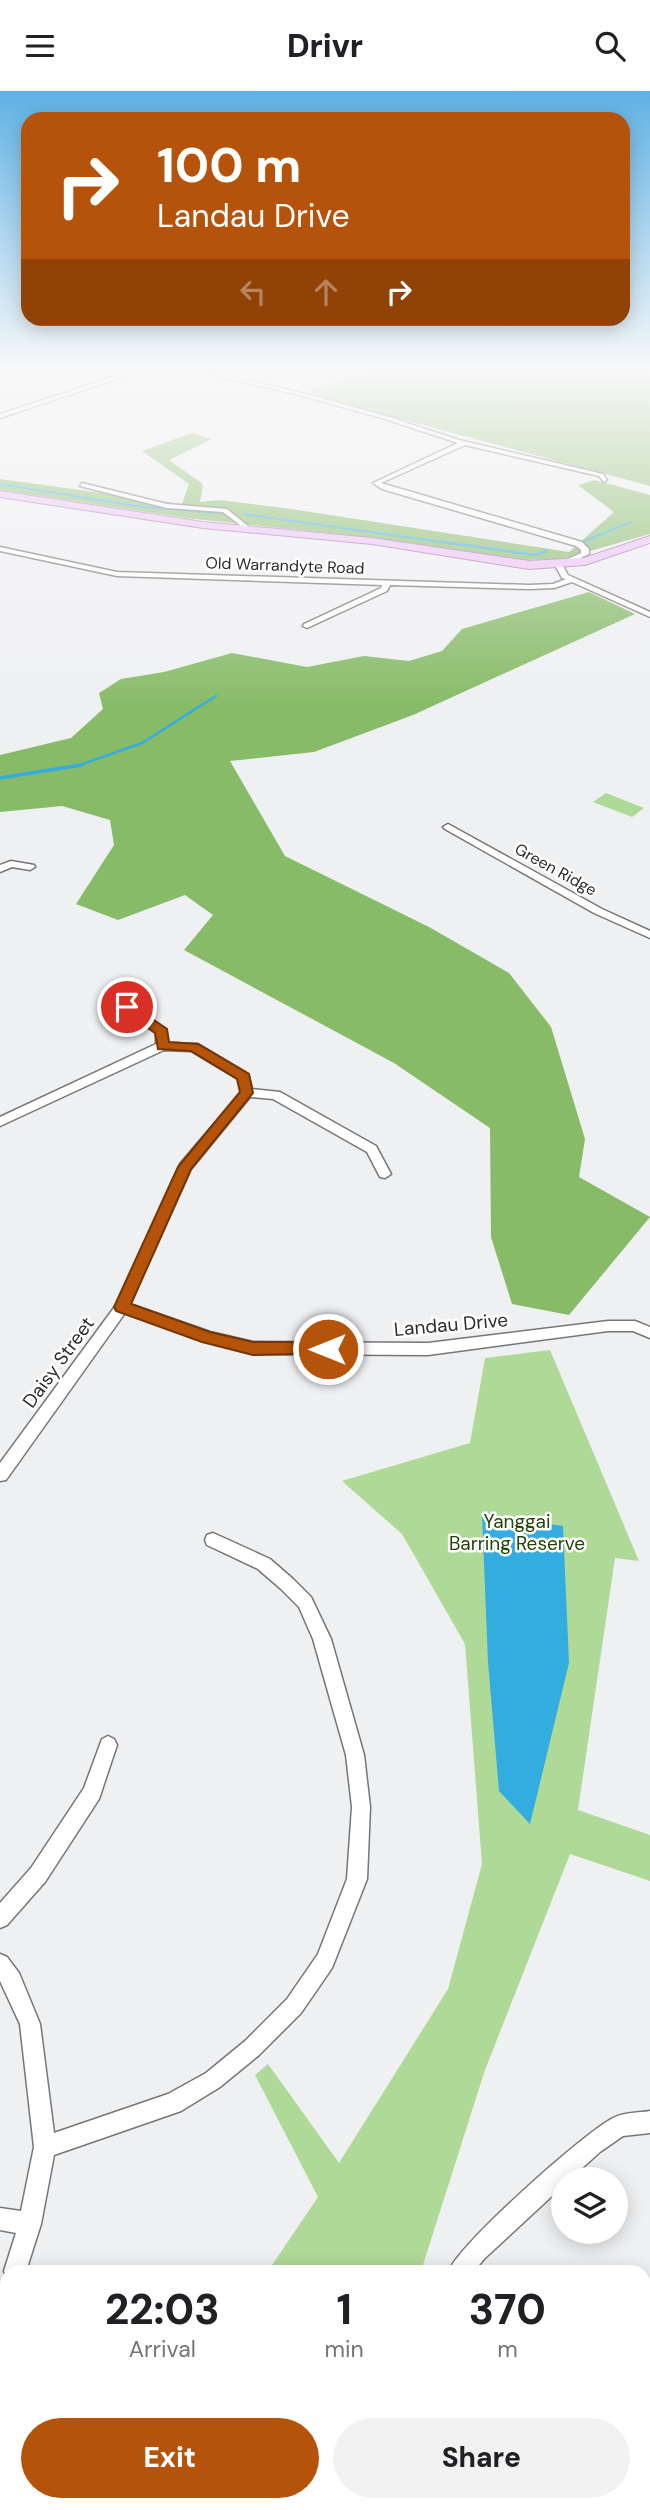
<!DOCTYPE html>
<html lang="en">
<head>
<meta charset="utf-8">
<style>
	body { margin:0; font-family:"DM Sans",sans-serif; background:#f2f2f2; color:#202124; height:100vh; display:flex; flex-direction:column; font-size:26px; white-space:nowrap }
	* { box-sizing:border-box; margin:0 }
	p { font-size:23px; color:#757577 }
	.icon { flex:none; width:38px; height:38px; fill:none; stroke:currentColor; stroke-width:2; stroke-linecap:round; stroke-linejoin:round }
	.map { position:relative; flex:1; overflow:hidden }
	.side { position:absolute; left:0px; top:2174px; width:651px; height:247px; display:flex; flex-direction:column; background:#fff; border-radius:21px 21px 0 0; box-shadow:0 4px 18px #0003 }
	.side>* { flex:none }
	.banner { position:absolute; left:21px; top:21px; width:609px; height:214px; border-radius:21px; box-shadow:0 4px 18px #0003; background:#b45309; color:#fff; overflow:hidden }
	.controls { position:absolute; left:551px; top:2076px; display:grid; gap:14px }
	.controls a { display:grid; place-items:center; width:77px; height:77px; border-radius:50%; background:#fff; box-shadow:0 4px 18px #0003; font-size:35px }
	.pin { position:absolute; display:grid; place-items:center; width:60px; height:60px; color:#fff; margin:-30px; border:4px solid #fff; border-radius:50%; box-shadow:0 2px 7px #0007 }
	.me { position:absolute; width:77px; margin:-38px; rotate:270deg; stroke-linejoin:round; filter:drop-shadow(0 0 5px #0008) }
	.turn { display:flex; align-items:center; gap:24px; height:147px; padding:0 21px; font-size:32px }
	.turn .icon { width:91px; height:91px; stroke-width:2.5 }
	.turn b { display:block; font-size:49px; line-height:60px }
	.lanes { display:flex; align-items:center; height:66px; padding:0 21px; background:#0003; justify-content:center; gap:35px; direction:ltr }
	.lanes .off { opacity:.35 }
	.eta { display:flex; justify-content:space-evenly; align-items:center; height:119px; text-align:center }
	.eta b { font-size:42px; font-weight:800; line-height:49px }
	.action { display:flex; gap:14px; margin-top:auto; padding:14px 21px }
	.action a { flex:1; height:80px; border-radius:42px; background:#b45309; color:#fff; font-size:28px; font-weight:800; line-height:80px; text-align:center }
	.action a+a { background:#f2f2f2; color:#202124 }
	header { display:flex; justify-content:space-between; align-items:center; height:91px; padding:0 21px; background:#fff; font-size:32px; font-weight:800 }
	.map>svg:first-child { display:block }
	.green { fill:#afd997 }
	.forest { fill:#87bb67 }
	.water { fill:#33acdf }
	.lines { fill:none; stroke-linecap:round; stroke-linejoin:round }
	.stream-far2 { stroke:#33acdf; stroke-width:2 }
	.stream-far1 { stroke:#33acdf; stroke-width:2.5 }
	.stream { stroke:#33acdf; stroke-width:3.5 }
	.street-casing { stroke:#757678; stroke-width:3 }
	.primary-casing { stroke:#a373ac; stroke-width:2 }
	.street { fill:#fff; fill-rule:evenodd }
	.primary { fill:#eec2f7; fill-rule:evenodd }
	.route { fill:#b45309; stroke:#753606; stroke-width:2 }
	.labels { text-anchor:middle; stroke-width:5; stroke-linejoin:round; paint-order:stroke }
	.far-street-label { font-size:16px; fill:#2c2c2d; stroke:#fff }
	.street-label { font-size:19px; fill:#2c2c2d; stroke:#fff }
	.park-label { font-size:19px; fill:#234407; stroke:#fff }
</style>
</head>
<body>
<header><svg class="icon" aria-label="menu" viewBox="0 0 24 24"><path d="M4 6h16M4 12h16M4 18h16"/></svg>Drivr<svg class="icon" aria-label="search" viewBox="0 0 24 24"><circle cx="10" cy="10" r="6"/><path d="M15 15l6 6"/></svg></header>
<div class="map">
<svg width="650" height="2419" viewBox="0 0 650 2419">
	<rect width="100%" height="100%" fill="#eff0f2"/>
	<!-- green -->
	<path class="green" d="M606,702L644,717L632,726L593,711Z
		M550,1259L639,1470L615,1467L578,1719L650,1744V1790L570,1763L485,1979L421,2180H268L318,2106L255,1984L268,1973L339,2072L448,1898L482,1773L465,1553L402,1443L342,1390L470,1352L485,1267Z
		M130,2413H328L325,2419H128Z"/>
	<!-- forest -->
	<path class="forest" d="M372,278H650V395L304,302Z
		M192,342L212,348L169,369L203,393L200,411L220,409L291,418L569,461L614,421L578,394L595,389L650,404V443L562,468L524,469L375,447L186,427L0,399V388L182,413L189,393L142,360Z
		M589,501L635,523L413,624L314,661L230,670L285,765L429,836L509,882L551,936L585,1048L579,1086L650,1126L569,1224L512,1213L491,1146L490,1037L394,972L184,859L213,824L185,804L118,829L76,813L114,754L110,729L62,715L0,721V664L71,647L103,618L99,602L121,588L164,581L232,562L307,576L364,565L409,570L442,560L462,538Z"/>
	<!-- water -->
	<path class="water" d="M482,1423L563,1435L569,1572L530,1733L499,1700L488,1571Z"/>
	<g class="lines">
		<!-- stream-far2 -->
		<path class="stream-far2" d="M0,393L136,415L216,422
			M244,423L455,453
			M585,450L631,431"/>
		<!-- stream-far1 -->
		<path class="stream-far1" d="M443,451L535,464L547,460
			M74,676L142,652L216,605"/>
		<!-- stream -->
		<path class="stream" d="M0,687L81,674"/>
		<!-- street casing -->
		<g class="street-casing">
			<path id="street" d="M138,278H147L0,327V323Z
				M188,278H199L302,302L386,325L459,349L603,383L607,389L604,391L599,385L465,354L381,392L582,451L589,458V463L563,475L568,484L650,521V526L572,491L554,497L529,498L390,494L387,500L307,537L303,535L304,533L381,497L382,494L117,485L0,460V456L117,481L529,494L553,493L566,488L562,487L555,474L581,462V459L576,455L382,398L373,392L458,352L382,327L299,304Z
				M82,392L167,413L227,418L254,440L249,441L223,421L167,417L80,395Z
				M448,733L602,818L650,840V847L594,822L445,738L443,736Z
				M11,770L34,774L35,776L30,779L12,776L0,781V774Z
				M127,913L166,938L168,952L198,953L248,983L252,998L280,1001L376,1055L391,1083L385,1087L380,1086L367,1061L273,1008L250,1006L191,1078L130,1213L210,1241L253,1251L428,1252L608,1230H635L650,1236V1247L633,1240H608L428,1264L253,1263L208,1251L125,1222L6,1389L0,1390V1372L116,1214L180,1073L241,1001L238,988L191,960L164,959L0,1035V1026L156,953V942L123,918V914Z
				M213,1442L270,1468L293,1488L311,1506L331,1548L364,1664L370,1716L367,1788L332,1877L301,1922L259,1964L220,1996L181,2020L54,2064L41,2133L26,2180H7V2188L4,2180L16,2142L0,2139V2117L21,2120L34,2056L20,1933L0,1890V1863L7,1866L19,1882L40,1933L54,2042L168,2003L206,1982L245,1950L287,1908L318,1863L347,1788L352,1716L346,1664L313,1548L299,1516L281,1498L258,1478L207,1454L205,1449L207,1444Z
				M108,1645L114,1648L117,1654L99,1708L45,1791L7,1834L0,1837V1812L31,1777L84,1697L102,1648Z
				M650,2020V2042L623,2045L600,2061L570,2088H564V2094L485,2167L474,2180H449C458,2154 585,2041 613,2027C624,2021 638,2022 650,2020Z
				M7,2195V2239L0,2242V2198Z
				M346,2413H371L370,2419H344Z"/>
		</g>
		<!-- primary casing -->
		<g class="primary-casing">
			<path id="primary" d="M0,400L203,431L372,447L529,470L584,467L650,445V452L585,474L529,478L372,453L203,437L0,406Z"/>
		</g>
		<!-- street -->
		<use href="#street" class="street"/>
		<!-- primary -->
		<use href="#primary" class="primary"/>
	</g>
	<!-- sky -->
	<linearGradient id="sky" x2="0" y2="1"><stop stop-color="#5fb1e4"/><stop offset="0.45" stop-color="#f8f8f9"/><stop offset="1" stop-color="#f8f8f9" stop-opacity="0"/></linearGradient>
	<rect width="650" height="617" fill="url(#sky)"/>
	<!-- route -->
	<path class="route" d="M123,914H132L167,938L169,951L198,953L249,983L253,1002L191,1078L131,1213L210,1241L253,1251H328L336,1258L334,1262L253,1264L202,1251L116,1220L114,1216L178,1076L240,1001L237,988L191,960L158,958L155,942L123,919Z"/>
	<g class="labels">
		<!-- far-street labels -->
		<g class="far-street-label">
			<text transform="translate(285 474) rotate(2)" y="6">Old Warrandyte Road</text>
			<text transform="translate(556 778) rotate(29)" y="6">Green Ridge</text>
		</g>
		<!-- street labels -->
		<g class="street-label">
			<text transform="translate(451 1233) rotate(-5)" y="7">Landau Drive</text>
			<text transform="translate(58 1271) rotate(-54)" y="7">Daisy Street</text>
		</g>
		<!-- park labels -->
		<g class="park-label">
			<text x="517" y="1437">Yanggai<tspan x="517" dy="22">Barring Reserve</tspan></text>
		</g>
	</g>
</svg>
<div class="controls">
<a><svg class="icon" aria-label="layers" viewBox="0 0 24 24"><path d="M12 4l9 5-9 5-9-5zM3 14l9 5 9-5"/></svg></a>
</div>
<div class="pin" style="left:127px;top:916px;background:#d93025"><svg class="icon" aria-label="arrive" viewBox="0 0 24 24"><path d="M6 21V4h12l-3 4 3 4H6"/></svg></div>
<svg class="me" style="left:328px;top:1258px" viewBox="-20 -20 40 40"><circle r="17" fill="#b45309" stroke="#fff" stroke-width="3"/><path d="M0-11L8 9 0 5-8 9z" fill="#fff"/></svg>
<div class="banner">
<div class="turn"><svg class="icon" aria-label="right" viewBox="0 0 24 24"><path d="M7 20v-9h11M14 6l5 5-5 5"/></svg><div><b>100 m</b>Landau Drive</div></div>
<div class="lanes"><svg class="icon off" aria-label="left" viewBox="0 0 24 24"><path d="M17 20v-9H6M10 6l-5 5 5 5"/></svg><svg class="icon off" aria-label="ahead" viewBox="0 0 24 24"><path d="M12 20V5M6 11l6-6 6 6"/></svg><svg class="icon" aria-label="right" viewBox="0 0 24 24"><path d="M7 20v-9h11M14 6l5 5-5 5"/></svg></div>
</div>
<section class="side">
<div class="eta">
<div><b>22:03</b><p>Arrival</p></div>
<div><b>1</b><p>min</p></div>
<div><b>370</b><p>m</p></div>
</div>
<div class="action"><a>Exit</a><a>Share</a></div>
</section>
</div>
</body>
</html>
